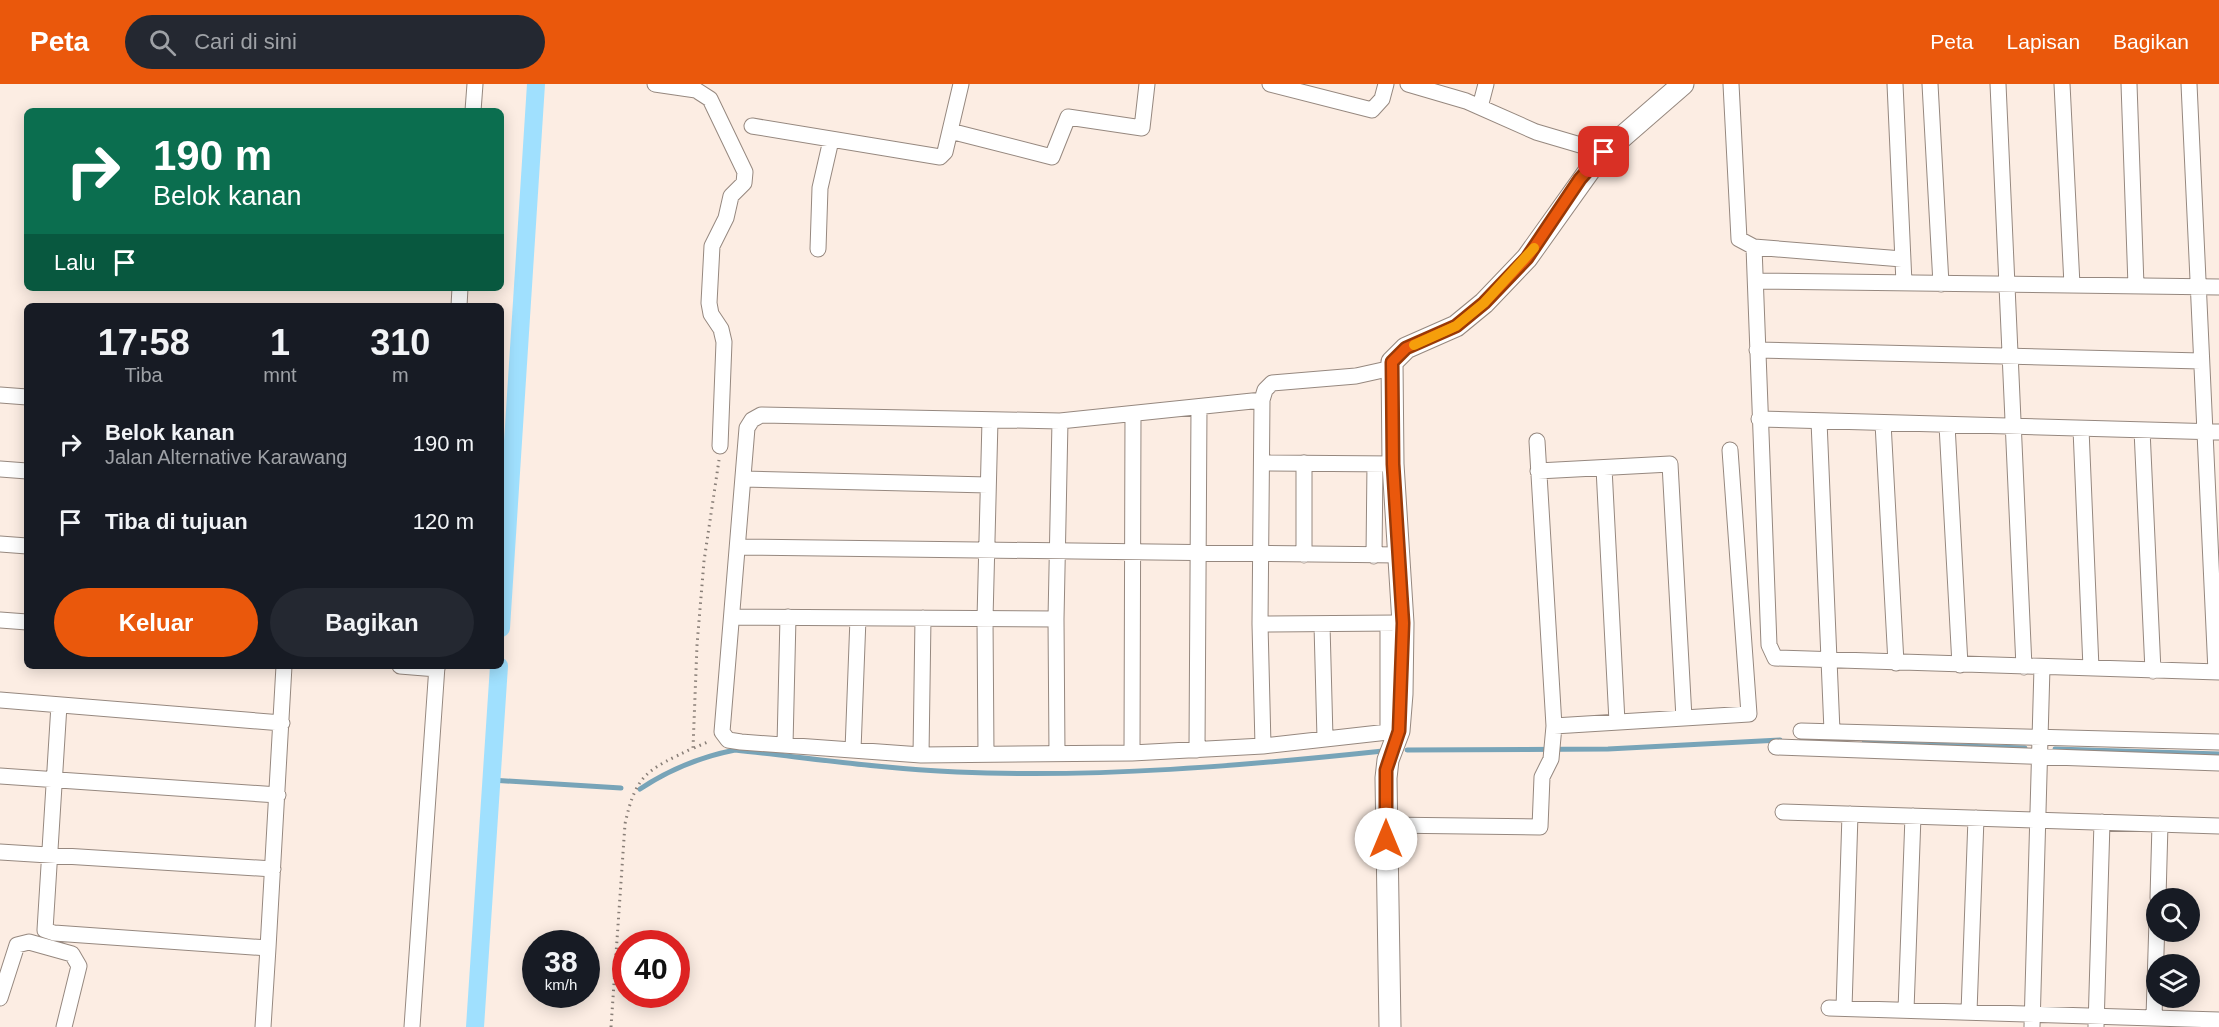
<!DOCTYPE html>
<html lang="id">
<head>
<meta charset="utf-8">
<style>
	body { margin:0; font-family:Arial,sans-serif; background:#242831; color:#f1f3f6; height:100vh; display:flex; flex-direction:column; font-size:22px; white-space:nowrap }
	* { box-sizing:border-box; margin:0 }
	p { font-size:20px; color:#9ea1a6 }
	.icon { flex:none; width:33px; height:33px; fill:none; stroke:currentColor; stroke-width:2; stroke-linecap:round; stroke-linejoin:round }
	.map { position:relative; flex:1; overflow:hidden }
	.side { position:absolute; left:24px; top:219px; width:480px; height:366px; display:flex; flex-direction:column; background:#171b24; border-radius:9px; box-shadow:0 3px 15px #0003 }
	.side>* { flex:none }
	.banner { position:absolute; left:24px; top:24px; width:480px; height:183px; border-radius:9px; box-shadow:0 3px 15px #0003; background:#0b6e4f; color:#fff; overflow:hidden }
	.fabs { position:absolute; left:2146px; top:804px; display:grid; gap:12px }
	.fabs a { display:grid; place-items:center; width:54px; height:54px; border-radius:50%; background:#171b24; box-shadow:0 3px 15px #0003; font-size:30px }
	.speed { position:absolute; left:522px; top:846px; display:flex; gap:12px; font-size:30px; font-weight:700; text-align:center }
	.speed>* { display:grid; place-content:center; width:78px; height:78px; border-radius:50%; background:#171b24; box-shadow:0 3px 15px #0003; line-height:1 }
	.speed small { font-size:15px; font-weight:400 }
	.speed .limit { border:9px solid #d22; background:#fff; color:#111 }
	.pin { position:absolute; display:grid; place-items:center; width:51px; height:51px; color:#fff; margin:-26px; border-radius:12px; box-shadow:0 3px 9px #0006 }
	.me { position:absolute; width:66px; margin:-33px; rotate:0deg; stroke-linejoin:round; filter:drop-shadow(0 0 4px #0008) }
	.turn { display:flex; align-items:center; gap:21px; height:126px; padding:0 30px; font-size:27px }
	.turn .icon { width:78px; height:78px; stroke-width:2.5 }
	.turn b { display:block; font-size:42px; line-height:51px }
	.then { display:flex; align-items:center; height:57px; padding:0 30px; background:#0003; gap:12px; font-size:22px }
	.eta { display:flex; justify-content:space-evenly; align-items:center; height:102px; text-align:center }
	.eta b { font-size:36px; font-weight:700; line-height:42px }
	.primary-button { display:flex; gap:12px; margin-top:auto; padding:12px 30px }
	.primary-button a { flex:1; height:69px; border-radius:36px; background:#ea580c; color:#fff; font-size:24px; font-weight:700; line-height:69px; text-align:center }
	.primary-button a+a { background:#242831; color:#f1f3f6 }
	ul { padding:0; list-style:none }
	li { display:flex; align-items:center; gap:18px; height:78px; padding:0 30px }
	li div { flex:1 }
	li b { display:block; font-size:22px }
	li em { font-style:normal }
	header { display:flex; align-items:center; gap:36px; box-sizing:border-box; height:84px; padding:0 30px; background:#ea580c; color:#fff }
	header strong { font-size:28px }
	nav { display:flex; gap:33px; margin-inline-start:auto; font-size:21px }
	.search { width:420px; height:54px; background:#242831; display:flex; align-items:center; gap:15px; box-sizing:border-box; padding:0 21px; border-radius:33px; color:#9ea1a6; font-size:22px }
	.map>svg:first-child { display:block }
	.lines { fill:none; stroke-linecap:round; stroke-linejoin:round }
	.stream { stroke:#78a4b8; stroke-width:5 }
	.canal { stroke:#a0e0fe; stroke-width:18 }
	.street-casing { stroke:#96887f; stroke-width:17 }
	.secondary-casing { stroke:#96887f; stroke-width:23 }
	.path { stroke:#887e77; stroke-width:3; stroke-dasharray:1.5 4.5; stroke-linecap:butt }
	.street { stroke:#fff; stroke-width:15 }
	.secondary { stroke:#fff; stroke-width:21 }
	.route-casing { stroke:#983908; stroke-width:15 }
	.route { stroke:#ea580c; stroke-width:10 }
	.slow { stroke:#f59e0b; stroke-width:10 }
</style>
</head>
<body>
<header>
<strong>Peta</strong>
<div class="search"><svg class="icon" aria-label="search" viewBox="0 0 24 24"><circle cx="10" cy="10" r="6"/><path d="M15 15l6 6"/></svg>Cari di sini</div>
<nav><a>Peta</a><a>Lapisan</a><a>Bagikan</a></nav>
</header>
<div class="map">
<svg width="2219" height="943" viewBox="0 0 2219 943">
	<rect width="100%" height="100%" fill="#fcede3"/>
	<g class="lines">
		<!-- stream -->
		<path class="stream" d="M1864,659L2025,664
			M2055,665L2219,670
			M1407,666L1608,665L1780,656
			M491,696L621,704
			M640,705C670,685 700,673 735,666C809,674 883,685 957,688C1099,694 1242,682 1383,667"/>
		<!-- canal -->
		<path class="canal" d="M501,544L536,0
			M475,943L499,582"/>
		<!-- street casing -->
		<g class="street-casing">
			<path id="street" d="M655,0L696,6L710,15L745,88L744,99L731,112L726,134L712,162L709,219L711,230L721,245L724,258L720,362
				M1270,0L1372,26L1382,15L1386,0
				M1408,0L1466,17L1536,48L1604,68
				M1731,0L1739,155L1754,163L1902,175
				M1895,0L1904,199
				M1930,0L1941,200
				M1998,0L2024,583
				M2062,0L2072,201
				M2129,0L2136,202
				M2189,0L2216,588
				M1480,23L1486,0
				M473,27L475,0
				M752,42L940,73L945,68L961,0
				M950,47L1052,73L1068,33L1142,44L1147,0
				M1754,163L1769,561L1775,574L2219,588
				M818,165L820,104L831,56
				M1756,197L2219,203
				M459,222L460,204
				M1757,266L2201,277
				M0,311L27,313
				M1262,316L1260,540L1263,662
				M1759,335L2219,348
				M1819,337L1832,647
				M1883,339L1896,579
				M1947,341L1960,581
				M2081,345L2091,584
				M2142,346L2153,587
				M1262,379L1393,380
				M1304,379V471
				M1604,384L1617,638
				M0,385L27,387
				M1538,387L1670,380L1684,634
				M743,395L988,401
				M0,460L27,462
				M738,463L1399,471
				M1374,472L1375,380
				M732,533L1056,535
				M0,536L27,538
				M1260,540L1397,539
				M1388,540V648L1263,662L1132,669L921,671L741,658L728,656L722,648L747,344L752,336L761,331L1060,337L1262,316L1265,306L1272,299L1356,292L1392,284
				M1322,541L1325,654
				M400,582L437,585
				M0,616L282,639
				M59,621L45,846L54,849L268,864L284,582
				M1554,642L1749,630L1730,366
				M1801,647L2219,658
				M785,661L788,533
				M1776,663L2219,679
				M853,666L858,534
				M1197,666L1199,323
				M1132,669L1133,330
				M986,670L985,535L990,336
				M1057,670L1056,535L1060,337
				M921,671L923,534
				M0,692L278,711
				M1783,728L2219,742
				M1386,741L1540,743L1542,693L1551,675L1554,642L1537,357
				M0,768L273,785
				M2158,814L2160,740
				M0,914L17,861L29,858L72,870L79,882L64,943
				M1829,924L2219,936
				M1844,924L1850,730
				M1906,926L1913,732
				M1969,928L1976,734
				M2154,933L2157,836
				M263,943L268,864
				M412,943L437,582
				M2032,943L2042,583
				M2096,943L2102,738"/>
		</g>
		<!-- secondary casing -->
		<g class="secondary-casing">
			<path id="secondary" d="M1390,943L1386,694L1388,676L1399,647L1402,610L1403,539L1393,380L1392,278L1406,264L1456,242L1484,219L1527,174L1599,73L1683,0"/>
		</g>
		<!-- path -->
		<path class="path" d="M694,664L710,657
			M611,943L625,740C636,689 648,686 693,664L697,561L704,477L719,376"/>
		<!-- street -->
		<use href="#street" class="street"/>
		<!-- secondary -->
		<use href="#secondary" class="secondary"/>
	</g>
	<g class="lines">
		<!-- route casing -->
		<g class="route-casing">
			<path id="route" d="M1386,755V686L1399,647L1403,539L1393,380L1392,278L1406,264L1456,242L1484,219L1527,174L1580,95L1604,68"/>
		</g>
		<!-- route -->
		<use href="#route" class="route"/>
		<!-- slow -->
		<path class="slow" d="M1414,261L1456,242L1484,219L1534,164"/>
	</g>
</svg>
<div class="fabs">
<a><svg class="icon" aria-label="search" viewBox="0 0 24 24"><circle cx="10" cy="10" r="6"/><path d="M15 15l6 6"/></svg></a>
<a><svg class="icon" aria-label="layers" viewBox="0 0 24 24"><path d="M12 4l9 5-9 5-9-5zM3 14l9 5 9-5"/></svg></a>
</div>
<div class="speed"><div>38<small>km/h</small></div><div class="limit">40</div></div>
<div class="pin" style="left:1604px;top:68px;background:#d93025"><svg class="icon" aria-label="arrive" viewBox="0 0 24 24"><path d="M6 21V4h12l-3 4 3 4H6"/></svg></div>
<svg class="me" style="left:1386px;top:755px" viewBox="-20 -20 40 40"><circle r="19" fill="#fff"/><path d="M0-13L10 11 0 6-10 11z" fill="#ea580c"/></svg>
<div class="banner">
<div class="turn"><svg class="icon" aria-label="right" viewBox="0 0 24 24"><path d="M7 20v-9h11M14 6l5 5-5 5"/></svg><div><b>190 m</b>Belok kanan</div></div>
<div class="then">Lalu<svg class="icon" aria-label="arrive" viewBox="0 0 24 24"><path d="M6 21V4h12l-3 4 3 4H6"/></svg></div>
</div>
<section class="side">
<div class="eta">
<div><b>17:58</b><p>Tiba</p></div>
<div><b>1</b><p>mnt</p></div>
<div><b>310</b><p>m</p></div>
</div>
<ul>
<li><svg class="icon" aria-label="right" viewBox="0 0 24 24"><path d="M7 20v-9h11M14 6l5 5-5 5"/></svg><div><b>Belok kanan</b><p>Jalan Alternative Karawang</p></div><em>190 m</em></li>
<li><svg class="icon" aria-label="arrive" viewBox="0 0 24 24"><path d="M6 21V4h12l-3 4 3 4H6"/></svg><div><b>Tiba di tujuan</b></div><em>120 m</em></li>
</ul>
<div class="primary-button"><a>Keluar</a><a>Bagikan</a></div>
</section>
</div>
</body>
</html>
